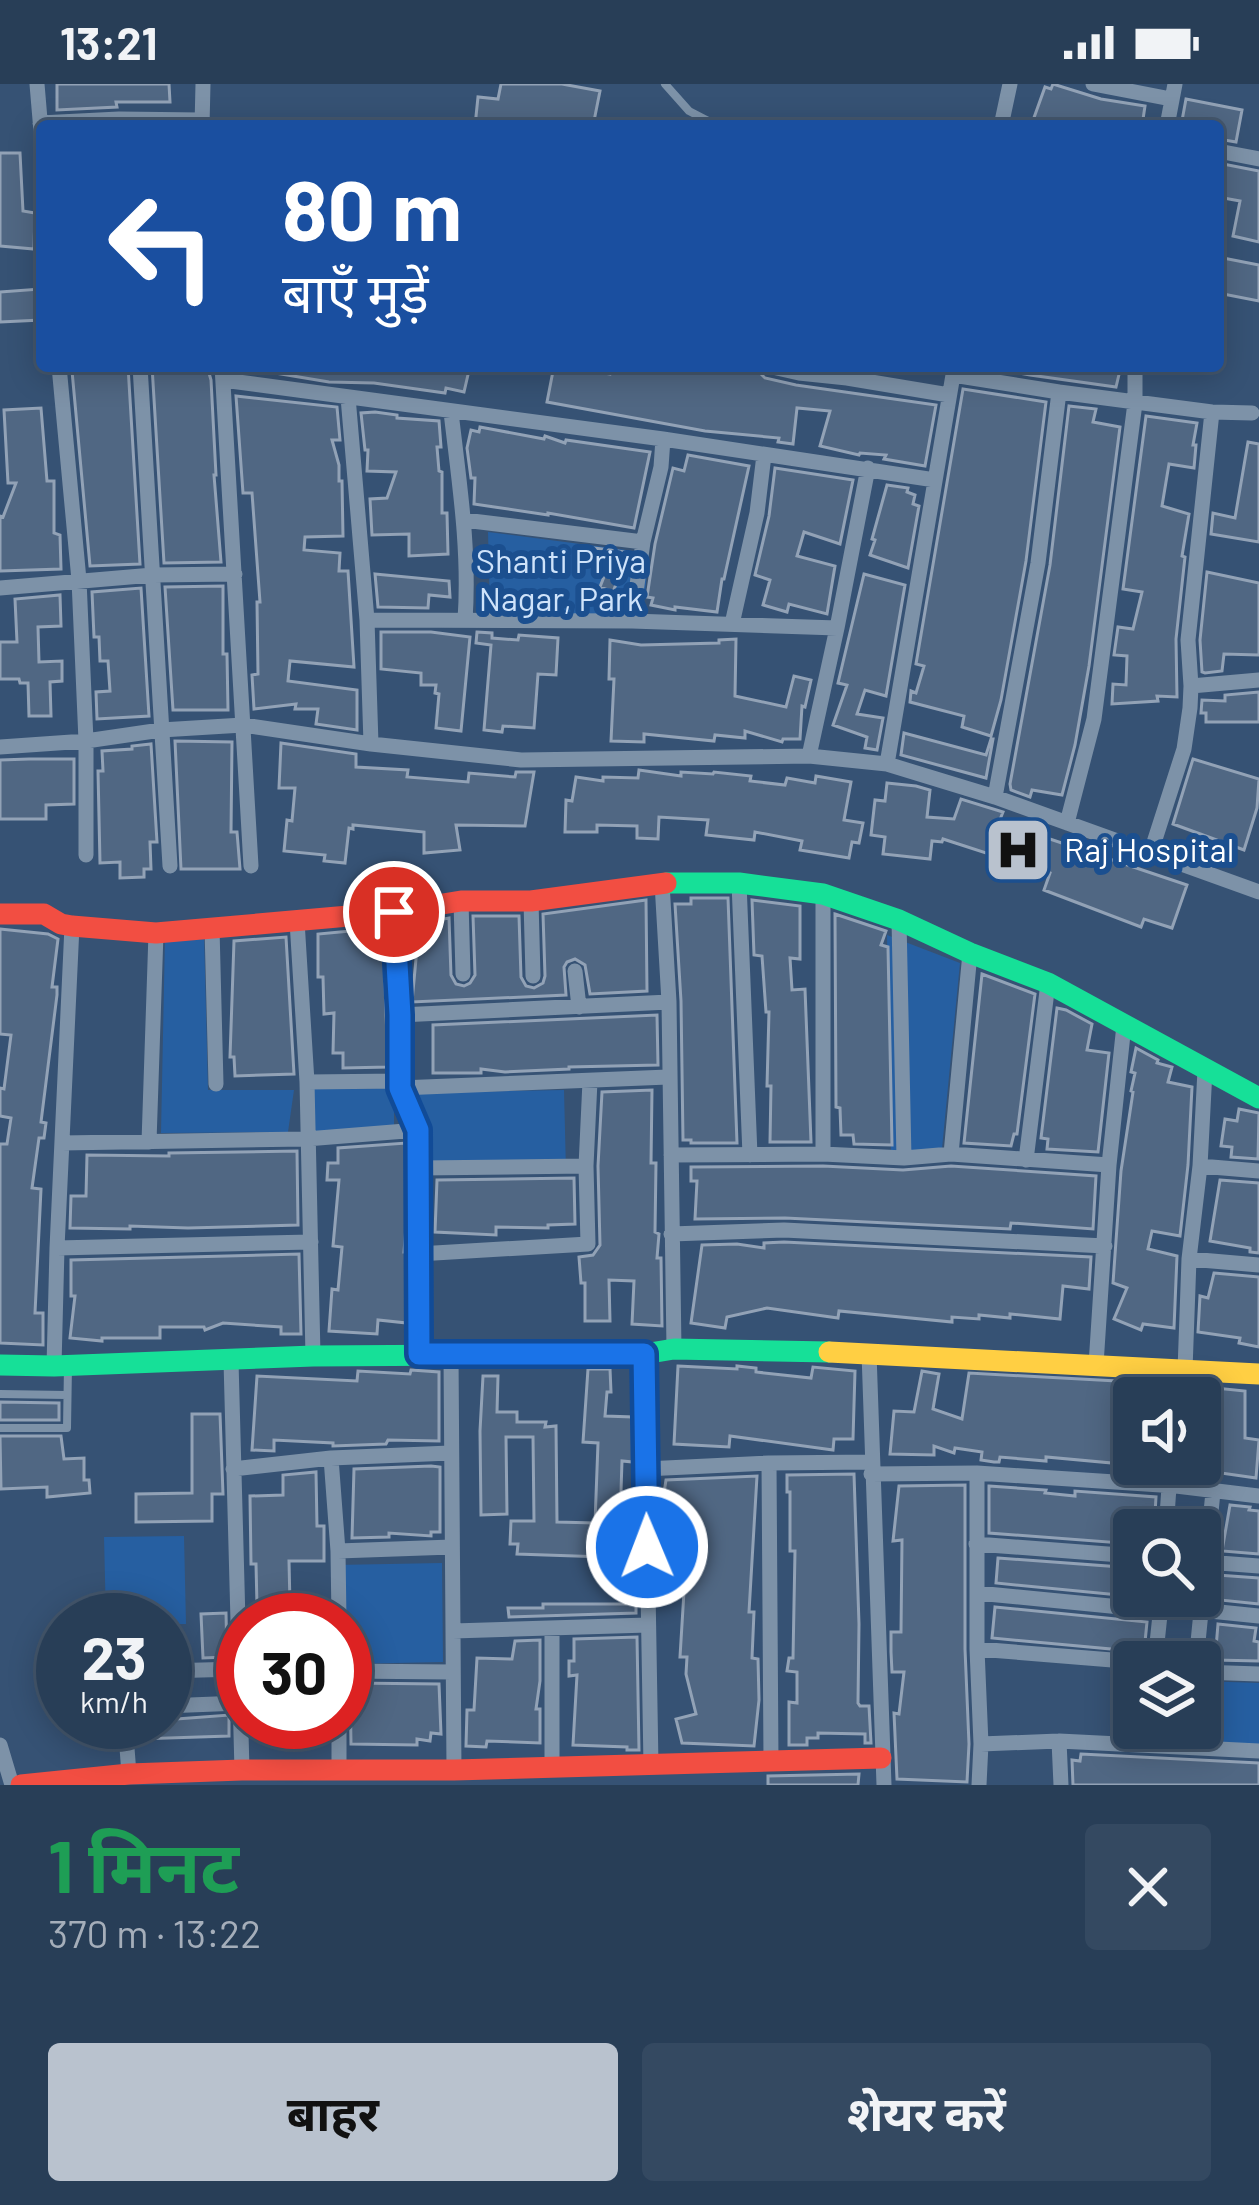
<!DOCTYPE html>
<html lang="hi">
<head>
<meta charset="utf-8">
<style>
	body { margin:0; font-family:Barlow,"Noto Sans Devanagari",sans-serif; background:#344961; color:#f1f3f6; height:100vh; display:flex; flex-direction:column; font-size:45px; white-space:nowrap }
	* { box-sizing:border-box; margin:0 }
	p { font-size:39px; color:#a5aeba }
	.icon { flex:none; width:66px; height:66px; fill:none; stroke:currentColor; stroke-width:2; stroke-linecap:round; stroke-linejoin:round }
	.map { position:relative; height:1701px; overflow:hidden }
	.details { display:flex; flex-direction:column; background:#283e57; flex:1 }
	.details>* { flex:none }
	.guide { position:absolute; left:36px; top:36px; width:1188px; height:252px; border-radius:12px; box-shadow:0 6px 30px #0003,0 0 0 3px #44576d; background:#1a4fa0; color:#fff; overflow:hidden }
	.fabs { position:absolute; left:1113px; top:1293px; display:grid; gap:24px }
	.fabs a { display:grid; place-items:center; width:108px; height:108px; border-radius:12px; background:#283e57; box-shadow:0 6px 30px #0003,0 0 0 3px #44576d; font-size:60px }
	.speed { position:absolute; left:36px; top:1509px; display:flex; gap:24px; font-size:60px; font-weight:700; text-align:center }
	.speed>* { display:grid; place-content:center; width:156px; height:156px; border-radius:50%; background:#283e57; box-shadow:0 6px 30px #0003,0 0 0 3px #44576d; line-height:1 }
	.speed small { font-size:30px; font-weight:400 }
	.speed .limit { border:18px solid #d22; background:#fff; color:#111 }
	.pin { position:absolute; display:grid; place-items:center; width:102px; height:102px; color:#fff; margin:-51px; border:6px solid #fff; border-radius:50%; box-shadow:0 3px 12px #0007 }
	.me { position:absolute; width:132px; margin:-66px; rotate:359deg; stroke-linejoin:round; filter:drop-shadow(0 0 9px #0008) }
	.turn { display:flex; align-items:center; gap:42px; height:252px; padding:0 48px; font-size:54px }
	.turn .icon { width:156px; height:156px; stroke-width:2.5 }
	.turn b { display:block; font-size:84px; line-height:102px }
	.round { display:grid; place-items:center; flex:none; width:126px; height:126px; border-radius:12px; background:#344961 }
	.head { display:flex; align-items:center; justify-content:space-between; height:204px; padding:0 48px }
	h1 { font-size:72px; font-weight:700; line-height:90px; color:#1e9e55 }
	.button { display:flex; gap:24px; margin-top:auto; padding:24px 48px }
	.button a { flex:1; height:138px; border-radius:12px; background:#b9c2ce; color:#111; font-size:48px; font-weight:700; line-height:138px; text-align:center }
	.button a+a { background:#344961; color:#f1f3f6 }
	.status { display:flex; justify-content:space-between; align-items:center; height:84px; padding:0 60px; background:#283e57; direction:ltr }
	.status svg { height:33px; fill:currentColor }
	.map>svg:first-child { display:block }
	.green { fill:#265fa1 }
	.building { fill:#506783; stroke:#92a2b6; stroke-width:3 }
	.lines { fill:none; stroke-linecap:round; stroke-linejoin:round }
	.lane { stroke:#7d92a8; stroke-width:8 }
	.street { stroke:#7d92a8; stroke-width:15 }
	.fast { stroke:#16e098; stroke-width:21 }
	.slow { stroke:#ffcf43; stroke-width:21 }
	.jam { stroke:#f24e42; stroke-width:21 }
	.route-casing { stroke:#114b97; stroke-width:30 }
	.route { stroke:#1a73e8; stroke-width:21 }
	.labels { text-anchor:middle; stroke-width:12; stroke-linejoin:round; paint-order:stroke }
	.park-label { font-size:33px; fill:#cfe3fa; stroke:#1b4f8f }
	.poi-label { font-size:33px; fill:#fff; stroke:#1b4f8f; text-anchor:start }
</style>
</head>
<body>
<div class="status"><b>13:21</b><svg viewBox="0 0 49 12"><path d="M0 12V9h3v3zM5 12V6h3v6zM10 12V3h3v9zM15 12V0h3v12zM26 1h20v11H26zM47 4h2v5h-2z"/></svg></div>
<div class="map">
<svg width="1259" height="1701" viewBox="0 0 1259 1701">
	<rect width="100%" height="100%" fill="#365274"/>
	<!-- green -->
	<path class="green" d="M488,448L649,469L642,539L490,529Z
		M204,851L208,1006H294L288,1048L161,1049L165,853Z
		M887,851L960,879L941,1075L891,1073Z
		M394,1004V1044L303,1048L307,1005Z
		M564,1006L566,1087L414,1090L412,1009Z
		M184,1452L186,1540H165V1536H106L104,1453Z
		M442,1479L443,1578L345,1580V1536L335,1481Z
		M1200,1597L1259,1599V1663L1192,1659L1193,1644H1200Z"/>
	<!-- building -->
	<path class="building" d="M57,0H169L170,18H116L117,23L57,26Z
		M501,0H562L600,7L593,42H475L478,13L498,15Z
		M1053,0L1101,15L1145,22L1142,42H1031L1045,3L1051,5Z
		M1186,15L1242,26L1236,58L1218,55V42H1181Z
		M0,69H20L23,127L35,129L34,165L0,162Z
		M1218,79L1259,87V158L1233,152L1240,117L1218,113Z
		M1218,173L1259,181V217L1218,209Z
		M40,205L41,236L0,238V208Z
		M102,282H128L140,480L90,482L72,287L102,285Z
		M152,282H207L211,296L216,391H214L221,478L164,479Z
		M276,282H470L464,308L446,304L445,309L374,299L329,298L275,289Z
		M554,282H587V286L610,290L612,282H741L757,286L765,294L796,301L936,321L925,382L884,375L886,371L860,369L859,371L820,362L830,327L797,324L793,360L778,358L779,354L705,347L547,318Z
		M1014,282H1121L1116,303L1030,291L1013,288Z
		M963,305L1046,318L1026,477L1001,616L991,652L962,643L964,632L910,618L911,607L916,609L924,582L916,580Z
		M236,312L337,323L340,356H332L339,381V397H342L343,452L305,453L304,466L340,469L339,487H348L354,583L290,577L288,597L357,606V646L316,640L318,625H295L296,620L254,625L252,591L258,590L257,518H260L252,409H243Z
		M1069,322L1096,325L1093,338L1120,343L1089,582L1075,661L1062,711L1032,706L1030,713L1011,706L1010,700L1050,481Z
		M41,324L47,397H54V449L60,451L61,485L0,487V432L3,433L16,399H8L4,326Z
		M375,328L397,331V334L439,337L441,363H437L439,387L442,388V429H447L448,470L409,472V450L372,451L370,415L387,414L396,388L367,387L368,366H365L361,329Z
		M1146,332L1197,339L1193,361H1196L1194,384L1169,380L1162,422L1189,430L1182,472L1185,473L1176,555L1177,613L1157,612L1158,617L1112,620L1113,600L1126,601L1127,572L1114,571L1118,543L1133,545L1142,508L1123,505Z
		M480,343L544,355L545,352L565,359L566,356L650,368L634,444L548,429V431L474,420L475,394H471L467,364L471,346L479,348Z
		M1248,358L1259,360V458L1211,450L1213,429L1235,434Z
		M688,371L749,382L724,495H722L717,528L675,523V526L651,521L653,514L647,513L655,460L673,384L684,387Z
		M775,384L853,396L840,460L804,448L797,472L835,482L827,530L789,520L787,528L763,521L770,496L755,491L769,432Z
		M887,401L908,404L907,408L915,411L913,420L919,422L908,484L870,471L875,456L872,455Z
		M594,464L625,468L621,487L613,508L600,503L607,485L592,483Z
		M1207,488L1259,499V571L1224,570L1222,587L1205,589L1202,588L1200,556Z
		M375,490L449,497L450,513L429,511L428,524L378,523Z
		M864,490L905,501L886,612L865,606L857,630L883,634L877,666L865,664L867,653L833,641L847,601L838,599Z
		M223,502V570H227L228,626H173L165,503Z
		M141,504L149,632L97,635L96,608L110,607L108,577H100L99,553H94L92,508Z
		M60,511L61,542L38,543L39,578L62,577V597L50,598L51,632H29L28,599H20L19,595H0V558H17L15,515Z
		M381,548H431L470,553L461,647L436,644L439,610L435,609L436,601H421V589L381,585Z
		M477,548L492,549V554L518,556L519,551L558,554L556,591L538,590L534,644L503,642L502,648L484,646L491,561L476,559Z
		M736,555L735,612L786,623L794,592L811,596L805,623L802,622L800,655H783L782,658L745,647V654L715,651L714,657L644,650V658L611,657L614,595H609L610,556L641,561L719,559V556Z
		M1259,608V638H1206V629H1201L1202,616L1225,617V611Z
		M904,649L986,671L991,655H993L986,694L901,671Z
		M175,657L232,658L231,748H237L240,785H181Z
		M281,659L356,670V683L408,686L407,693L468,698L469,689L515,693L516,688H534L525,742L456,741L460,766L424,769V748L353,741V745L349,744L345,779L324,777L325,771L284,767L287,736L292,737L295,704H279Z
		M151,660L157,758H150L151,785H144V793L120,794V778L100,779L98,687H103L102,667L132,665V662Z
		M29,675H74V720L46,721V735H0V676Z
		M1193,675L1259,695L1257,724L1244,766L1173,740Z
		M639,686L681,692V688L713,690L714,688L751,692L750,697L785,701L787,694L815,699L816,692L851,698L844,736L863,739L859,759L852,758L849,774L800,766L802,757L755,748L754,756L706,751L708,736L659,733L658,755L637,754V742L597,741V748H565L566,716L572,717L576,693L603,697V693L638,694Z
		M887,699L916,702L930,706L927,733L954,735L961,715L1003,728L999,738L1187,801L1172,844L1144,835L1141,843L1044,806L1050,789L990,768L989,770L943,755L942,758L932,757L930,775L883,770L885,753L871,751L875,716L885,717Z
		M691,814H728L737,1059H691V1056H683L681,917L675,820H691Z
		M646,816L647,907L590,910L585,881L575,875L567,878L564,883L566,911L412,918L417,864L408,863L410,841L449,834L451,891L456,900L464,902L470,899L475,891L473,832H519L521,893L526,902L534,904L543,899L545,892L543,830Z
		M752,816L800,822V875L790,874L792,906L805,905L811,1058H770L771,1002H767L769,928H766L762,872L754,871Z
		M835,830L886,847L881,861L888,863L892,1061L854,1060L853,1051H841L840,1024L836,1023Z
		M383,844L388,983L343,984V969H333L334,929L324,930L323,893H318V850Z
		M0,845L48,850L58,855L52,903H57V911L41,1038L46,1039L44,1054H39L32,1104L41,1105L35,1229H43V1261L0,1259V1060H7L11,1034L0,1032V1004L4,1005L11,951L0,950Z
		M286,853L294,990L235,992L234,973H230L234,857Z
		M982,890L1035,910L1017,1050H1014L1011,1062L964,1059Z
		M1057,924L1066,926L1092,940L1087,966L1109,969L1098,1068L1047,1065L1048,1055L1041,1054Z
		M657,931L658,981L569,983V985L505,988L481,985V989H433V941Z
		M1136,964L1158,976L1157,979L1172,983L1168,998L1192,1003L1188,1081L1180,1152L1152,1147L1148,1165L1177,1172L1174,1244L1143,1240L1141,1246L1114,1235L1127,1204L1113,1199L1121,1087L1133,1008L1131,1007L1135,989L1131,988Z
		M652,1006L651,1079H656L655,1148L659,1150L657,1174H661L662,1242L632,1240L634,1197L609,1196L610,1237H585V1199H581L579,1173L593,1171L600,1161L598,1082L602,1008Z
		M1239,1025L1259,1029L1258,1075L1231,1073L1232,1063L1221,1062L1225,1035L1237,1037Z
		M406,1059V1142L404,1168H406L407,1239L378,1236L377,1250L329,1247L332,1205L338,1206L342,1163L333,1162L339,1096H327L328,1079H338V1064Z
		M297,1067L298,1141L188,1144L130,1142V1145L70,1144L71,1112H86L87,1071L169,1072V1069Z
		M823,1082L903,1086L951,1082L1096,1092L1093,1145L1011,1139L1010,1145L785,1134L695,1135L697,1097H691V1083Z
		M574,1094L575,1140L548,1141V1144L496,1143V1151L435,1148L437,1096Z
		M1220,1096L1259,1099V1169L1250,1168V1164L1210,1157Z
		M784,1158L1091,1173L1089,1205L1063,1202L1060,1235L1010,1230V1234L979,1231V1235L952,1233V1238L839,1227L838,1234L767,1224L727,1233L725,1244L691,1239L702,1161L737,1160L764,1164V1159Z
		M299,1170L301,1250H281V1243L223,1239L205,1246L204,1243H160V1254H102V1257L70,1254L75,1212H71V1176Z
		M1214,1189L1259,1193V1263L1239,1259L1240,1254L1198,1248L1200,1212L1208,1214Z
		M678,1282L737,1285V1282L756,1284V1288L811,1294L813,1283L855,1287L853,1355H834L833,1366L730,1352L729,1363L674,1360Z
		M588,1285H610L611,1308H607L605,1332L633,1333V1378L622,1377L620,1437L634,1438L633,1474L517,1470L518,1460H510L511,1437H534L533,1353H506L507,1430L481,1431L480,1347L483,1292H498L497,1328H517V1338H546L545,1343L556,1342L557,1438L595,1439L598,1359L583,1358Z
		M411,1286L439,1288V1357L388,1356L386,1360L333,1362V1359L274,1356V1367L252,1366L257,1292L357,1297L358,1287L410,1290Z
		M922,1287L939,1290L933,1325L962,1335L969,1289L1172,1300V1314H1134V1381L1046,1373V1377L1000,1373L999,1378H994L981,1376L982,1368L955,1364L954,1369L934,1362V1371L890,1370L894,1327L914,1328Z
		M1196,1302L1245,1307V1354L1259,1356L1256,1394L1200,1386V1314H1196Z
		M0,1318L59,1319V1336H0Z
		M192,1330H220L223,1410H212V1437L136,1438V1410L192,1409Z
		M0,1352H61L64,1375L84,1374V1396H89L90,1409L47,1413V1403L1,1405Z
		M431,1382L440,1383V1448H431V1452L389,1449V1453L352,1454L354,1385Z
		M316,1388L317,1442H324V1477H289L290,1521L257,1522L256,1480H251L250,1412L283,1411V1391Z
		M854,1390L859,1540L858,1619L860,1622H869L871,1659H865V1650L818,1649V1654H807V1661H789V1618L797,1619V1588L787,1587L789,1574H793L795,1467H790V1408H787V1391Z
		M757,1392L749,1528H754L752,1574L758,1575L759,1616L754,1662L682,1659L676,1635L696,1630L686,1590L687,1573H680L688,1442L669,1441L671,1410L664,1409L666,1396Z
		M965,1401V1565L969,1660L967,1698L897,1695L894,1629L899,1630L904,1588H892L891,1568V1548H901L902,1456L893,1457L899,1402Z
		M989,1402L1046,1406L1045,1409L1075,1412V1407L1156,1413L1154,1446H1134V1460L989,1449Z
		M1230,1421L1250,1423L1249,1426L1259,1427V1470L1222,1467Z
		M998,1474L1134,1484V1512L1150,1514L996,1499Z
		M1217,1491L1259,1494V1520L1220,1516L1221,1503H1216Z
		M625,1517H636V1529L509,1533L508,1524H543V1520H625Z
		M995,1523L1147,1538L1144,1568L992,1554Z
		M226,1529L227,1573L203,1574L201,1530Z
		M1218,1540L1256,1544L1254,1557L1259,1558V1577L1215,1576Z
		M637,1553L639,1666H627V1663L573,1661L577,1591L569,1592V1577H574V1555Z
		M540,1556V1597L536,1625H540V1659L487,1657L486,1663L466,1662L467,1626H474L477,1574L512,1575L515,1557Z
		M350,1599L439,1600L441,1650L431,1649L430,1657L417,1655V1661L351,1660Z
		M229,1631V1652L138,1655L137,1638Z
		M1081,1670L1259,1679V1701H1073L1072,1676L1080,1677Z
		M859,1690L858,1701H768V1692Z"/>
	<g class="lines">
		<!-- lane -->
		<path class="lane" d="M665,0L689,27L718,42
			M0,1310L67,1311
			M0,1344H67L68,1282"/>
		<!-- street -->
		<path class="street" d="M37,0L42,59
			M1093,0L1171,15
			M40,39L119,35L201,36
			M202,42L203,0
			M1001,42L1010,0
			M1167,42L1175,0
			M1218,67L1259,75
			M59,282L79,496L86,657V771
			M140,282L170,782
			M222,282L251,782
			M768,282L799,289L847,294L949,311
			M953,291L1059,308L1038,479L995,713
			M223,296L663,355L935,396
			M1059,308L1212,328L1252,329
			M348,313L367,536L632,537L837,544L868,384
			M451,328C459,397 470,467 465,536
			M464,436L643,458
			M0,504L153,491L235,490
			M367,536L371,660L521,676L809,672L837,544
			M632,537L643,458L661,383L663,355
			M732,540L757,429L764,371
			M1191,602L1259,596
			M0,663L86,657L161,646L243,641L371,660
			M809,672L887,680L954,285
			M887,680L995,713L1259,808
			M1067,739L1094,635L1135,319V282
			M1150,771L1184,665L1190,624L1191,602L1188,556L1212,328
			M662,799L669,918L674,1265
			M739,799L750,1071
			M823,810V1070
			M461,817L463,890
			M531,817L533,892
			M394,828L400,931V1004L418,1046L419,1270
			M899,836L904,1074
			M297,837L307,998L313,1272
			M212,844L216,1000
			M575,887L579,923
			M400,931L669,918
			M307,998L400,997
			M400,1004L668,993
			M149,1058L156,849
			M62,1059L306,1055L418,1046
			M951,1070L970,869
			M671,1071L823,1070L904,1074L951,1070L1109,1081
			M1026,1076L1048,899
			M1200,1082L1259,1087
			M420,1084L586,1082
			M671,1150L784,1146L1105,1162
			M57,1164L311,1158
			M418,1170L588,1160L586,1082L590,997
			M1189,1175L1259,1181
			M869,1269L884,1701
			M644,1270L651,1682
			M451,1271L454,1686
			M231,1277L242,1686
			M1096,1281L1109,1081L1124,941
			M54,1282L57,1164L72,842
			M1184,1314L1189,1175L1200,1082L1205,986
			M331,1374L338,1467L339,1536
			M769,1379L771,1677
			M233,1385L331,1374L450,1369
			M645,1385L769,1379L871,1378
			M977,1389V1565L981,1660L979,1701
			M871,1390L977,1389L1176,1402L1259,1412
			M1176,1402L1178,1380
			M1166,1446L1169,1403
			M976,1460L1134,1472
			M338,1467L452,1463
			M1206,1478L1259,1482
			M977,1509L1161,1527
			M1200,1526L1259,1532
			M552,1546V1684
			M453,1547L648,1541
			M977,1565L1137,1578
			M1155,1578L1162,1512
			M1196,1578L1213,1408
			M165,1587L239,1585
			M345,1587L453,1588
			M1200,1588L1259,1590
			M165,1622L240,1619
			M125,1638L129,1690
			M1059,1657L1061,1701
			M981,1660L1059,1657L1259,1667
			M0,1661L12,1701
			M339,1687V1638"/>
		<!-- fast -->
		<path class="fast" d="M666,799H739L823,810L899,836L970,869L1048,899L1259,1014
			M0,1281L54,1282L313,1272L644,1270L674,1265L829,1268"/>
		<!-- slow -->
		<path class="slow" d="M829,1268L1259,1290"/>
		<!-- jam -->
		<path class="jam" d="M0,830H44L61,840L72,842L156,849L394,828L461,817H531L666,799
			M21,1701L129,1690L242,1686H454L881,1674"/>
	</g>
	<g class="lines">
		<!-- route casing -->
		<g class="route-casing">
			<path id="route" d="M394,828L400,931V1004L418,1046L419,1270H644L647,1463"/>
		</g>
		<!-- route -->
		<use href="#route" class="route"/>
	</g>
	<!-- icons -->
	<defs>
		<g id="hospital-square" transform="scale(3.45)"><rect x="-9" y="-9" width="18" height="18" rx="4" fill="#b9c2ce" stroke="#1b4f8f"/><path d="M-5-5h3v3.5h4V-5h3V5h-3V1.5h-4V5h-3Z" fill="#111"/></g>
	</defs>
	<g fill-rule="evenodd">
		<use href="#hospital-square" x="1018" y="766"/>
	</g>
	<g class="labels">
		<!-- park labels -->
		<g class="park-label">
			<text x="561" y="489">Shanti Priya<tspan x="561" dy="38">Nagar, Park</tspan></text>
		</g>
		<!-- poi labels -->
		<g class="poi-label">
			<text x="1064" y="778">Raj Hospital</text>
		</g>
	</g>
</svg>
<div class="fabs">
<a><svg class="icon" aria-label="sound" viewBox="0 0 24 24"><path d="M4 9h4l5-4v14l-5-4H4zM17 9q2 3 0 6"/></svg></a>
<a><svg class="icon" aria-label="search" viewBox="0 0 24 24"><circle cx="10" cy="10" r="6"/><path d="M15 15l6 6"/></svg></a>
<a><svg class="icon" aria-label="layers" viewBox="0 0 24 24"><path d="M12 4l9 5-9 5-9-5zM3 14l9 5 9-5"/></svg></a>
</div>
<div class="speed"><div>23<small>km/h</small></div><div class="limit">30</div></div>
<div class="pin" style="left:394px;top:828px;background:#d93025"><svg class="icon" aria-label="arrive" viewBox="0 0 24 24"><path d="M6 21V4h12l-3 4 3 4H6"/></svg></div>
<svg class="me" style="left:647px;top:1463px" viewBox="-20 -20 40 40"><circle r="17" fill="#1a73e8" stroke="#fff" stroke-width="3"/><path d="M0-11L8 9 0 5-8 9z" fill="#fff"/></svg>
<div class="guide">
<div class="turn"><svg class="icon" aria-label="left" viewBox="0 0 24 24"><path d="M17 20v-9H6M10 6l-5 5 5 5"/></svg><div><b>80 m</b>बाएँ मुड़ें</div></div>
</div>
</div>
<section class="details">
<div class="head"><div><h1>1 मिनट</h1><p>370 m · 13:22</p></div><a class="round"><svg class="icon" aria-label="close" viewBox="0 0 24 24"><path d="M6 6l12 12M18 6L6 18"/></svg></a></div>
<div class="button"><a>बाहर</a><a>शेयर करें</a></div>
</section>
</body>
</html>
